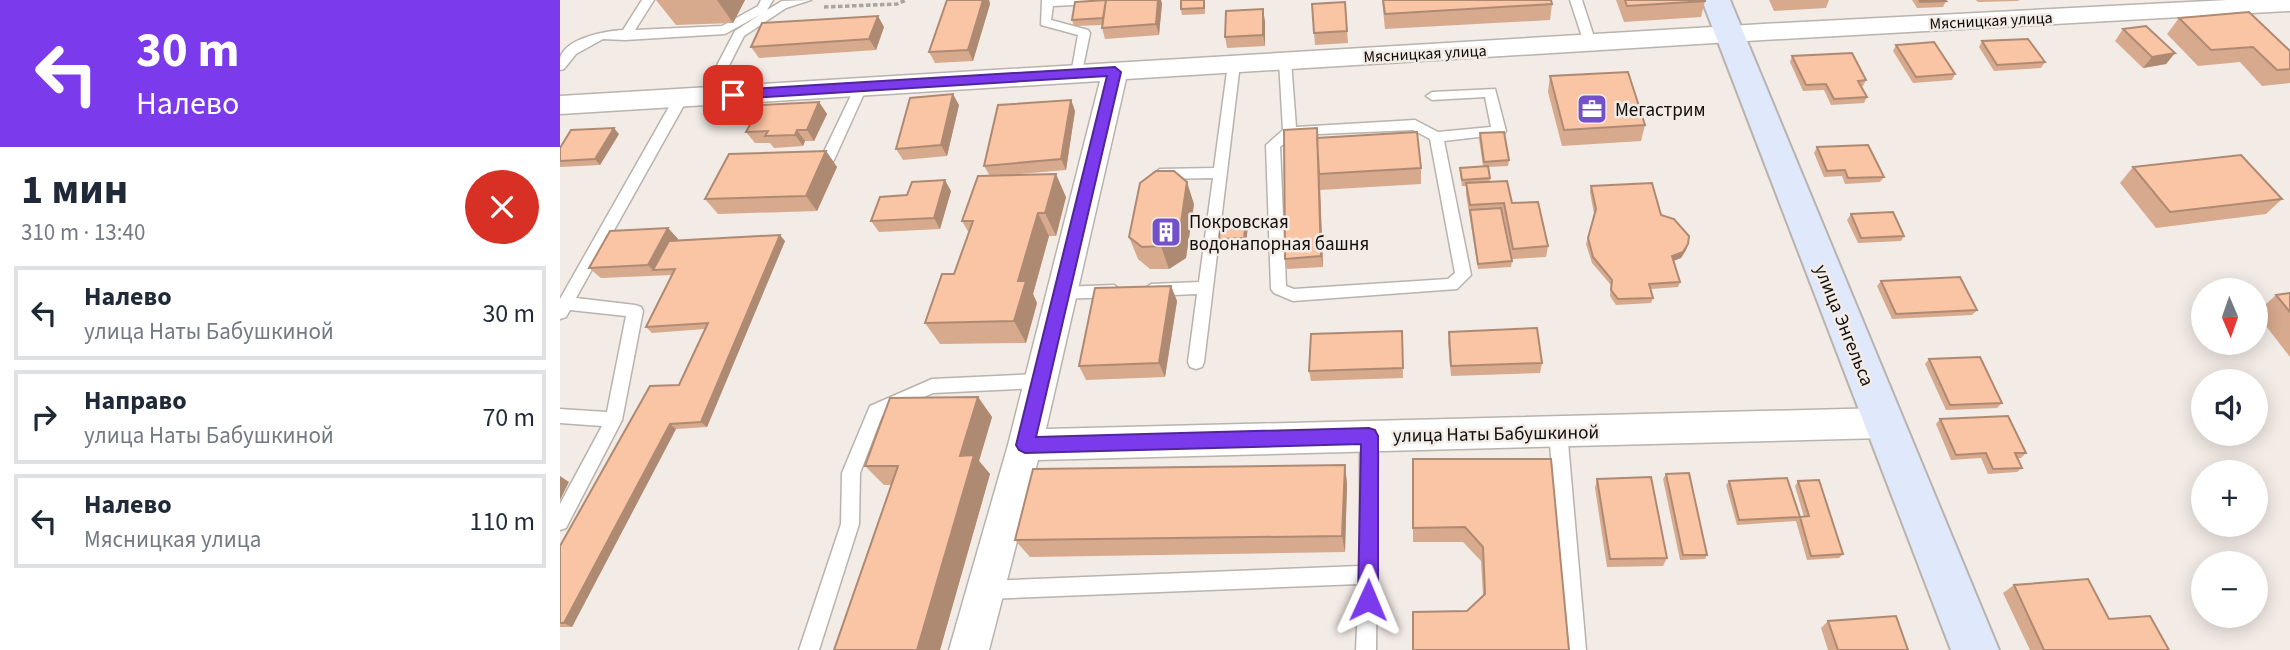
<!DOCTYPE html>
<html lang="ru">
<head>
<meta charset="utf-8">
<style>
	body { margin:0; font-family:"Source Sans 3",sans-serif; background:#f2f2f3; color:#1f2937; height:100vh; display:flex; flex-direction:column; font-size:26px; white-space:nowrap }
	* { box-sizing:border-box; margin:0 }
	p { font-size:23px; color:#747a83 }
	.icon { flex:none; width:38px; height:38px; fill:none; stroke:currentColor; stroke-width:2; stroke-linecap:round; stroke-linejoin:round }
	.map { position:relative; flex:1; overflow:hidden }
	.details { display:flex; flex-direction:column; background:#fff; width:560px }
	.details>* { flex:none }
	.banner { background:#7c3aed; color:#fff; overflow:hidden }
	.needle { width:46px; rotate:178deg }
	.tools { position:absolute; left:1631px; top:278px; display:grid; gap:14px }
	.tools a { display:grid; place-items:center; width:77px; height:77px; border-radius:50%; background:#fff; box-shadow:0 4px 18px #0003; font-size:35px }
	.pin { position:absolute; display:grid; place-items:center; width:60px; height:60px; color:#fff; margin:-30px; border-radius:14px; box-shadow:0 4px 10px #0006 }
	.me { position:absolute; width:77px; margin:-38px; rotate:1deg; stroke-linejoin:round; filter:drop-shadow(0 0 5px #0008) }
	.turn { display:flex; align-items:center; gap:24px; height:147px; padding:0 21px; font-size:32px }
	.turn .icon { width:91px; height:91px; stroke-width:2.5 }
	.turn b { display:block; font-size:49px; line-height:60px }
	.round { display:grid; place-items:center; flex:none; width:74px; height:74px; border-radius:37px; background:#f2f2f3 }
	.head { display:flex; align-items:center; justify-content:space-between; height:119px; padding:0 21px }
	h1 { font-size:42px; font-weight:700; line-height:52px }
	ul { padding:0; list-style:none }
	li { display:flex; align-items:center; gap:21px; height:94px; margin:0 14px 10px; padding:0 7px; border:4px solid #e0e1e3; border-radius:0px }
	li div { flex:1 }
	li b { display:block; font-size:26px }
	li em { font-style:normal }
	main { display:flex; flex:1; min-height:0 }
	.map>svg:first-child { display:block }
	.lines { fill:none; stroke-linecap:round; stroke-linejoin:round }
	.service-casing { stroke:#b9b2ad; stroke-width:3 }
	.minor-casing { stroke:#b9b2ad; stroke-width:3 }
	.secondary-casing { stroke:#b9b2ad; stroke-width:4 }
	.path { stroke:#aaa4a0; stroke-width:3.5; stroke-dasharray:4.5 2.5; stroke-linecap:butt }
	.service { fill:#fff; fill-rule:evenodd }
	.minor { fill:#fff; fill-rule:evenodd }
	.secondary { fill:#e0e8fb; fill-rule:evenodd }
	.wall { fill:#d7a98d }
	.shaded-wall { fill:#af8a73 }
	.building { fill:#fac5a4; stroke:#af8a73; stroke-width:2 }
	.route { fill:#7c3aed; stroke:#51269a; stroke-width:2 }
	.labels { text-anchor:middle; stroke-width:5; stroke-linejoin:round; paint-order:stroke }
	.far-street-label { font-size:16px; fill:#110e0c; stroke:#f3ebe6 }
	.poi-label { font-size:19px; fill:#110e0c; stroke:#f3ebe6; text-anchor:start }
	.street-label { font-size:19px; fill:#110e0c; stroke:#f3ebe6 }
</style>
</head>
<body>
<main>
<section class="details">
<div class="banner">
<div class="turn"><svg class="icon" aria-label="left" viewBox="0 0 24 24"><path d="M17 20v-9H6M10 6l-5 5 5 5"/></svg><div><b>30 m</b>Налево</div></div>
</div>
<div class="head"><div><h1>1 мин</h1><p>310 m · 13:40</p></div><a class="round" style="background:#d93025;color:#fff"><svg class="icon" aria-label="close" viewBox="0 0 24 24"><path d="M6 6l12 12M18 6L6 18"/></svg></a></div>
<ul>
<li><svg class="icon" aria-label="left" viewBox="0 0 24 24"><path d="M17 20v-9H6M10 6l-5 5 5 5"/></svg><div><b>Налево</b><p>улица Наты Бабушкиной</p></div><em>30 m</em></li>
<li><svg class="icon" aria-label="right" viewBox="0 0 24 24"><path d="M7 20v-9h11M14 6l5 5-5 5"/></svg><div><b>Направо</b><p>улица Наты Бабушкиной</p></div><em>70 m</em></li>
<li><svg class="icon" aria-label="left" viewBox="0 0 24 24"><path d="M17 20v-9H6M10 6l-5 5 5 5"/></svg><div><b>Налево</b><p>Мясницкая улица</p></div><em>110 m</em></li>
</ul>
</section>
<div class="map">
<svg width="1730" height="650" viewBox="0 0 1730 650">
	<rect width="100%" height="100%" fill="#f3ebe6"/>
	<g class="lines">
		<!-- service casing -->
		<g class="service-casing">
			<path id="service" d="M82,0H94L75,30L162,26L198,6L201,0H213L207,10L222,1L251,0L226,8L184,36L152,99H142L141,96L175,31L201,14L165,34L65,40L43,39L16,54L4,69L0,70C0,66 0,62 0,58C6,38 45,31 63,30Z
				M482,0H540L534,4L493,6L491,20L528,30L530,33L521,77H513L511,74L518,35L481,25Z
				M1010,0H1022L1036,43L1034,46H1026L1024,43Z
				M725,57L731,61L736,127L855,120L878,132L931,127L925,97L872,100L866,96L872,92L935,89L946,131L944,134L884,141L911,275L897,289L733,301L714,293L711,289L706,145L723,130L719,61ZM853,130L870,139L895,273L888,279L734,289L726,286L720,147L735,135Z
				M674,60L680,64L644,362L642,367L636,369L630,367L628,362L637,294L591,296L583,290L591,284L639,282L653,178L600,179L593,174L600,169L654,168L668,64Z
				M301,83L307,87L274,160L272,163H262L260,160L295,87Z
				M121,94L128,98L16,298L75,305L81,307L83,311L62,420L6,528L0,530V504L42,426L0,423V409L47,412L66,316L10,310L6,317L0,319V299L114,98Z
				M554,285L562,291L554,297L501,299L496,297L493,293L496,289L501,287Z
				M479,374L485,376L487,381L485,386L479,388L373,393L322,416L300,473L299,524L259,650H239L281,524L282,473L310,406L372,379Z
				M998,424L1004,426L1007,431L1026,650H1006L989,431L992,426Z
				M809,428L815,431L818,436L816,650H796L799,584L426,599L419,597L417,590L419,583L426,581L800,566V436L803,431Z"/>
		</g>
		<!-- minor casing -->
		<g class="minor-casing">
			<path id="minor" d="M1668,0H1730V11L1203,40L566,79L486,429L1323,408L1335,413L1340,423L1335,433L1323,438L478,460L429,650H389L448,445L540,81L0,114V96L1203,24Z"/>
		</g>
		<!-- secondary casing -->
		<g class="secondary-casing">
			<path id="secondary" d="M1142,0H1170L1439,650H1391Z"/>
		</g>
		<!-- path -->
		<path class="path" d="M264,7L337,4L346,0"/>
		<!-- service -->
		<use href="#service" class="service"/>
		<!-- minor -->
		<use href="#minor" class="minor"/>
		<!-- secondary -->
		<use href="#secondary" class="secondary"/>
	</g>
	<!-- wall -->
	<path class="wall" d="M96,0H185L173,23L116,25Z
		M387,0H429L430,4L413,61L375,63L369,52Z
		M621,0H645V14L622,15L621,9Z
		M822,0H991L992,4L990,20L825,29Z
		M1056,0H1145V1L1141,17L1064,22Z
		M1209,0H1269L1266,8L1214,11Z
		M1352,0H1385L1386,1L1383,7L1357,8Z
		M1416,0H1459L1458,1L1418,2Z
		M785,2L788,43L755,45L754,33Z
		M602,3L599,35L545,39L542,28V25L514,26L512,20Z
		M1619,18L1730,51V83L1702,86L1680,62L1638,66L1607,34Z
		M705,21V46L667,48L665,37Z
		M324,27L316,50L199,58L191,47Z
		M1563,29L1615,53L1606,64L1583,68L1555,41Z
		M1422,41L1485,62L1481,68L1434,71L1419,47Z
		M1336,45L1395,74L1392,80L1353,83L1333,51Z
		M1232,56L1306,80L1303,86H1301L1307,97L1304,103L1271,105L1264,90L1243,91L1230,62Z
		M990,76L1085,125L1081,141L1002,146L988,92Z
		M511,100L515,111L506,170L447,175L506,197L496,236H489L473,294L477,303L466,343L380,344L365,323L394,274L409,233L402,221L430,176L424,166Z
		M259,102L267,114L254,141H245L243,146L214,148L210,143H195L186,132Z
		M399,105L387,156L343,160L336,149Z
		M920,133L949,160L948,166L928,167L930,182L952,203L988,246L986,257L952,259L943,214H942L952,261L951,267L918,269L906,194V186H902L900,174V168L923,166L919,139Z
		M59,134L40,165L0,167V148Z
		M758,138L861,168V184L760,190V183L763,267L727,269L725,259Z
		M1257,147L1324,177L1320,182L1285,184L1282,176L1264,177L1254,153Z
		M266,151L277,167L257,211L158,214L145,199Z
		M1573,167L1722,199L1706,214L1596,228L1560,183Z
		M1031,186L1101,215L1128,244L1126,250L1121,258L1114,260L1120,282L1118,287L1091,289L1093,298L1091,303L1056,305L1050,296L1051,285L1032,263L1026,244L1034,214L1030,192Z
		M391,191L380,229L319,232L311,221Z
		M634,204L626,258L609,269H590L578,259L569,237Z
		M1291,214L1344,236L1341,241L1298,243L1287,220Z
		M686,219L688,225L686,244H660L659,239Z
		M108,228L118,239L117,241H225L147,427L116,429L12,627H0V546L119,385L145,329L92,333L86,327L112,275L41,278L29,268Z
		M1321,281L1417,310L1412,315L1332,319L1317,286Z
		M611,286L617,301L605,377L526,380L519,366Z
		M1730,293V357L1696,313L1716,295Z
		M842,331L843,378L751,381L749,371Z
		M889,332L982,363L980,373L891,376L888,342Z
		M1369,359L1442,403L1437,408L1386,410L1365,364Z
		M418,397L432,417L419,461L430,474L380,650H274L331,485H324L305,466Z
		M1380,419L1466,453L1461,458H1457L1462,468L1457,472L1428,474L1421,458L1391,460L1376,424Z
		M853,459L1009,650L907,611L923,596L921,561L903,542H853Z
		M785,465L787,484L785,552L470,557L455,540Z
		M1106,474L1147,555L1145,559L1120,560L1103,479Z
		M1037,479L1107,558L1103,566L1047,567L1035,488Z
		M1169,481L1240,517H1244L1235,486L1238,481L1283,554L1279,558L1247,560L1236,521L1177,525L1166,485Z
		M1454,585L1549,619L1609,650H1470L1443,593Z
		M1268,621L1348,650H1268L1261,628Z"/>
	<!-- shaded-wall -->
	<path class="shaded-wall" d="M157,0H185L173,23Z
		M423,0H429L430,4L413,61L408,50Z
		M598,0H601L602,3L599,35L596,24Z
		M703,9L705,21V46L703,35Z
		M318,16L324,27L316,50L309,39Z
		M1615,53L1606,64L1583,68L1592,57Z
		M393,94L399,105L387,156L381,145Z
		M511,100L515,111L506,170L501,159Z
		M259,102L267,114L254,141L247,130Z
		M54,128L59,134L40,165L35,159Z
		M757,128L758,140L763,267L761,256Z
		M237,130L245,141L243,146L235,135Z
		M266,151L277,167L257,211L246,196Z
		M496,174L506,197L496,236L485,213Z
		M385,180L391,191L380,229L374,218Z
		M627,182L634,204L626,258L609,269L601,246Z
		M478,213L489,236L473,294L477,303L466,343L454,321L458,281Z
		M686,219L688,225L686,244L684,238Z
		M108,228L118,239L102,270H93L88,265Z
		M220,235L225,241L147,427L141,422Z
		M1128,244L1126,250L1121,258L1111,262L1112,256Z
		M611,286L617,301L605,377L599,363Z
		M418,397L432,417L419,461L430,474L380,650H357L400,456Z
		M110,424L116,429L12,627L4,623Z
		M785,465L787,484L785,552L782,536Z
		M0,476L9,482L0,500Z"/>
	<!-- building -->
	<path class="building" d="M387,0H423L408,50L369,52Z
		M546,0H598L596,24L542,28Z
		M546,0L543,18L512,20L515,2Z
		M621,0H644V8L621,9Z
		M823,0H991L992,4L825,14Z
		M1065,0H1145V1L1067,6Z
		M1359,0H1385L1386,1L1360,2Z
		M785,2L787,31L754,33L752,4Z
		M703,9V35L665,37L666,11Z
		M1689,12L1730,51V69L1717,70L1693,47L1651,50L1619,18Z
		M318,16L309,39L191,47L202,23Z
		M1586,26L1615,53L1592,57L1563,29Z
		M1468,39L1485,62L1437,65L1422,41Z
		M1374,42L1395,74L1356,77L1336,45Z
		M1292,53L1306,80L1298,81L1307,97L1274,99L1266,84L1246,85L1232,56Z
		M1068,72L1085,125L1004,130L990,76Z
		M393,94L381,145L336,149L350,98Z
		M511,100L501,159L424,166L438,105Z
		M259,102L247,130H237L235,135L205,136L208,131L186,132L201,105Z
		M54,128L35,159L0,161V148L11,130Z
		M757,128L761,256L725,259L724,130Z
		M857,132L861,168L759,174L757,138Z
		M944,132L949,160L924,162L920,133Z
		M1308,145L1324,177L1288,178L1285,170L1267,171L1257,147Z
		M266,151L246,196L145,199L169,154Z
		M1681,155L1722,199L1610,212L1573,167Z
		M928,166L930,178L902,180L900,168Z
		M596,171H614L627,182L619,236L601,246L582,247L569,237L580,183Z
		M496,174L485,213H478L458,281H466L454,321L365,323L382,274H394L413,221H402L418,176Z
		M385,180L374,218L311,221L320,197L347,195L352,182Z
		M947,181L952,203L978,202L988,246L953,249L944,203L910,205L906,183Z
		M1092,183L1101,215L1114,219L1129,236L1128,244L1123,252L1112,256L1120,282L1089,284L1093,298L1058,299L1051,290L1052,280L1033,257L1028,238L1036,209L1031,186Z
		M941,208L952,261L918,264L910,210Z
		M1333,212L1344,236L1301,238L1291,214Z
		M686,219L684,238L659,239L661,220Z
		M108,228L88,265L29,268L50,231Z
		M220,235L141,422L110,424L4,623H0V546L90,386L119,385L148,323L86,327L115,269L93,270L109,241Z
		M1400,277L1417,310L1336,314L1321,281Z
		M611,286L599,363L519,366L535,288Z
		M1730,293V312L1716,295Z
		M977,328L982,363L891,366L889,332Z
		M842,331L843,368L749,371L751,334Z
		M1420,357L1442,403L1390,405L1369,359Z
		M418,397L400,456L414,455L357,650H274L338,466H305L330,398Z
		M1448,416L1466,453H1455L1462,468L1433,469L1426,453L1396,455L1380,419Z
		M853,459H991L1009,650H853V612L907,611L925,594L923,547L905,527L853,528Z
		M785,465L782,536L455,540L473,469Z
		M1129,473L1147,555H1123L1106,474Z
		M1091,477L1107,558L1050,559L1037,479Z
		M1227,478L1240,517L1179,520L1169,481Z
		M1259,480L1283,554L1251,556L1240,517L1249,516L1238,481Z
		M1528,579L1549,619L1590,616L1609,650H1484L1454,585Z
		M1336,616L1348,650H1278L1268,621Z"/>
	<!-- route -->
	<path class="route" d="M555,67L561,72L476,437L809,428L815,430L818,436V600L815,607L808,609L801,607L798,600L801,444L465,453L459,450L456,445L547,76L173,99L166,95L173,90Z"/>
	<!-- icons -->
	<defs>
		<g id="office-square" transform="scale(1.575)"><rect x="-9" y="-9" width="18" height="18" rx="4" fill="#7351ca" stroke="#f3ebe6"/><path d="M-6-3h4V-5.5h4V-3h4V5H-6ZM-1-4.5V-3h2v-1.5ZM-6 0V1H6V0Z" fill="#fff"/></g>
		<g id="building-square" transform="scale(1.575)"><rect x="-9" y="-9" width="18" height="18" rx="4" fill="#7351ca" stroke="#f3ebe6"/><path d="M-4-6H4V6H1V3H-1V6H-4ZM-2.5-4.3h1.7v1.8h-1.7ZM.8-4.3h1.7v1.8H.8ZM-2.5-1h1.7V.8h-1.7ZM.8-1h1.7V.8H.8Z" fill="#fff"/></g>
	</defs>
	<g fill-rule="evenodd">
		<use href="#office-square" x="1032" y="109"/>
		<use href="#building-square" x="606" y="232"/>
	</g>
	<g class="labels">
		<!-- far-street labels -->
		<g class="far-street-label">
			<text transform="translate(1431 20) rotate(-3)" y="6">Мясницкая улица</text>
			<text transform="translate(865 53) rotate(-3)" y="6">Мясницкая улица</text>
		</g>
		<!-- poi labels -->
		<g class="poi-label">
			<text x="1055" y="116">Мегастрим</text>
			<text x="629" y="228">Покровская<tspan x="629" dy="22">водонапорная башня</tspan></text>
		</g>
		<!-- street labels -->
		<g class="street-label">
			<text transform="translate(1285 325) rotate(68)" y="7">улица Энгельса</text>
			<text transform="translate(936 433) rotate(-1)" y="7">улица Наты Бабушкиной</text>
		</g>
	</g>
</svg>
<div class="tools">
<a><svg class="needle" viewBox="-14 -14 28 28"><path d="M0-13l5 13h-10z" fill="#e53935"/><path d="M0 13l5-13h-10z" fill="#747a83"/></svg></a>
<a><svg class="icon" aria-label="sound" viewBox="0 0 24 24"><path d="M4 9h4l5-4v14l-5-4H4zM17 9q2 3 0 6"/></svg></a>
<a>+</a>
<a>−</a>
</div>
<div class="pin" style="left:173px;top:95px;background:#d93025"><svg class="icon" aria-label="arrive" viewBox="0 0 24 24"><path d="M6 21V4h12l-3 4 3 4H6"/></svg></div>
<svg class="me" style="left:808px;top:600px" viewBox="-20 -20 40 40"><path d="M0-17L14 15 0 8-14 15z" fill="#7c3aed" stroke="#fff" stroke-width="4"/></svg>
</div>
</main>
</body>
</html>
